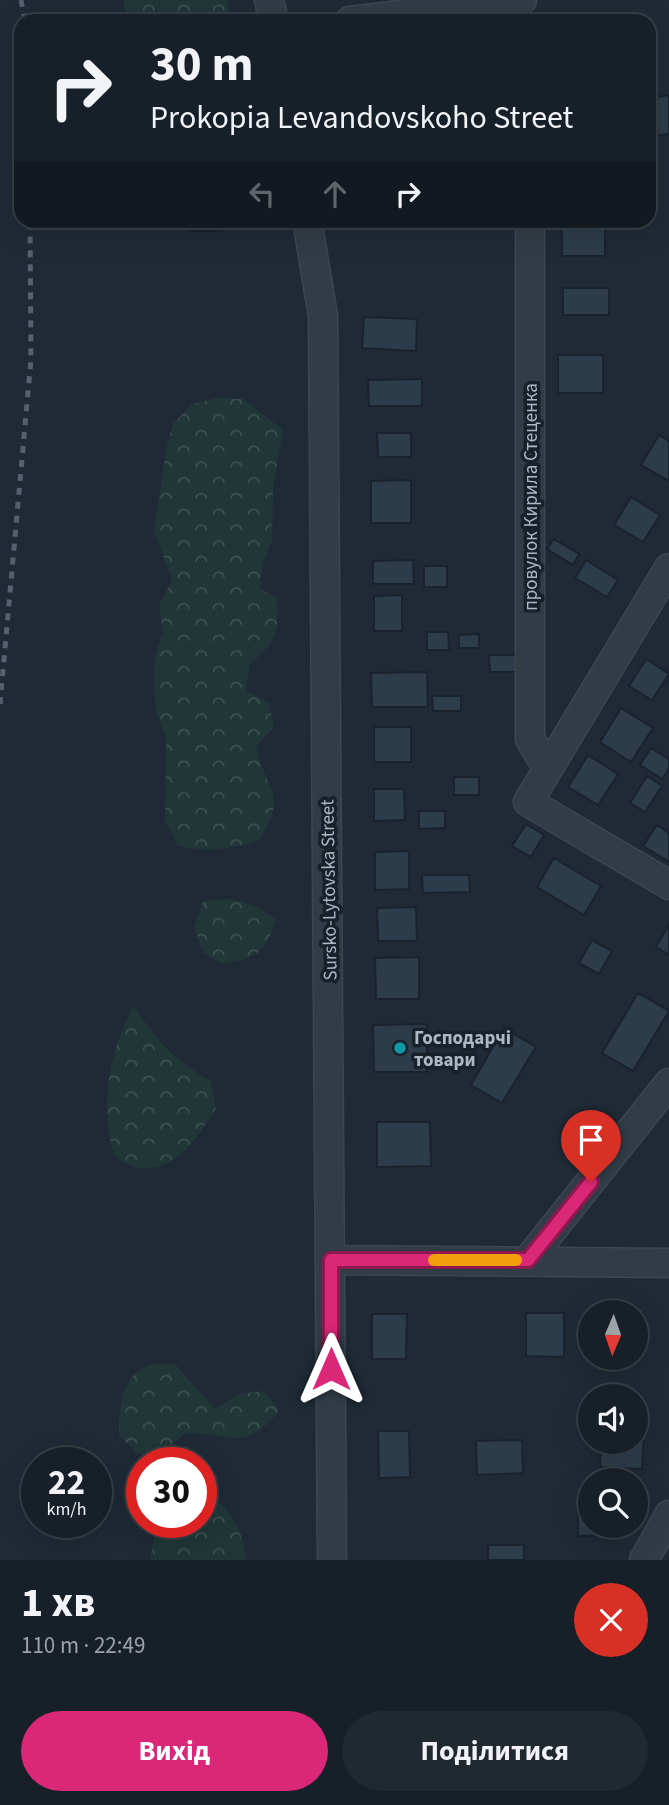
<!DOCTYPE html>
<html lang="uk">
<head>
<meta charset="utf-8">
<style>
	body { margin:0; font-family:"Source Sans 3",sans-serif; background:#202830; color:#f1f3f6; height:100vh; display:flex; flex-direction:column; font-size:26px; white-space:nowrap }
	* { box-sizing:border-box; margin:0 }
	p { font-size:23px; color:#9ea3a8 }
	.icon { flex:none; width:38px; height:38px; fill:none; stroke:currentColor; stroke-width:2; stroke-linecap:round; stroke-linejoin:round }
	.map { position:relative; height:1560px; overflow:hidden }
	.panel { display:flex; flex-direction:column; background:#172028; flex:1 }
	.panel>* { flex:none }
	.top-card { position:absolute; left:14px; top:14px; width:642px; height:214px; border-radius:21px; box-shadow:0 7px 28px #0002,0 0 0 2px #363e45; background:#172028; color:#f1f3f6; overflow:hidden }
	.needle { width:46px; rotate:182deg }
	.fabs { position:absolute; left:578px; top:1300px; display:grid; gap:14px }
	.fabs a { display:grid; place-items:center; width:70px; height:70px; border-radius:50%; background:#172028; box-shadow:0 7px 28px #0002,0 0 0 2px #363e45; font-size:35px }
	.speed { position:absolute; left:21px; top:1447px; display:flex; gap:14px; font-size:35px; font-weight:700; text-align:center }
	.speed>* { display:grid; place-content:center; width:91px; height:91px; border-radius:50%; background:#172028; box-shadow:0 7px 28px #0002,0 0 0 2px #363e45; line-height:1 }
	.speed small { font-size:18px; font-weight:400 }
	.speed .limit { border:10px solid #d22; background:#fff; color:#111 }
	.pin { position:absolute; display:grid; place-items:center; width:60px; height:60px; color:#fff; margin:-72px -30px; border-radius:50% 50% 50% 0; rotate:-45deg; box-shadow:0 0 7px #0007 }
	.pin .icon { rotate:45deg }
	.me { position:absolute; width:77px; margin:-38px; rotate:0deg; stroke-linejoin:round; filter:drop-shadow(0 0 5px #0008) }
	.turn { display:flex; align-items:center; gap:24px; height:147px; padding:0 21px; font-size:32px }
	.turn .icon { width:91px; height:91px; stroke-width:2.5 }
	.turn b { display:block; font-size:49px; line-height:60px }
	.lanes { display:flex; align-items:center; height:66px; padding:0 21px; background:#0003; justify-content:center; gap:35px; direction:ltr }
	.lanes .off { opacity:.35 }
	.round { display:grid; place-items:center; flex:none; width:74px; height:74px; border-radius:37px; background:#202830 }
	.summary { display:flex; align-items:center; justify-content:space-between; height:119px; padding:0 21px }
	h1 { font-size:42px; font-weight:700; line-height:52px }
	.action { display:flex; gap:14px; margin-top:auto; padding:14px 21px }
	.action a { flex:1; height:80px; border-radius:42px; background:#db2777; color:#fff; font-size:28px; font-weight:700; line-height:80px; text-align:center }
	.action a+a { background:#202830; color:#f1f3f6 }
	.map>svg:first-child { display:block }
	.forest { fill:url(#forest-crowns) }
	.building { fill:#2d3c4a; stroke:#1a232d; stroke-width:2 }
	.lines { fill:none; stroke-linecap:round; stroke-linejoin:round }
	.minor-casing { stroke:#3c4550; stroke-width:31 }
	.minor { stroke:#323c46; stroke-width:28 }
	.rail { stroke:#54606e; stroke-width:5; stroke-dasharray:7 7; stroke-linecap:butt }
	.route-casing { stroke:#8e194d; stroke-width:18 }
	.route { stroke:#db2777; stroke-width:12 }
	.slow { stroke:#f59e0b; stroke-width:12 }
	.culture-dot { fill:#0f9aa8; stroke:#18212a; stroke-width:2.5 }
	.labels { text-anchor:middle; stroke-width:7; stroke-linejoin:round; paint-order:stroke }
	.street-label { font-size:19px; fill:#acb7c4; stroke:#18212a }
	.poi-label { font-size:19px; font-weight:bold; fill:#acb7c4; stroke:#18212a; text-anchor:start }
</style>
</head>
<body>
<div class="map">
<svg width="669" height="1560" viewBox="0 0 669 1560">
	<defs>
		<pattern id="forest-crowns" width="20" height="18" patternUnits="userSpaceOnUse" patternTransform="scale(1.75)"><rect width="20" height="18" fill="#203637"/><path d="M2 6a3 3 0 1 1 6 0M12 15a3 3 0 1 1 6 0" fill="none" stroke="#3e5152"/></pattern>
	</defs>
	<rect width="100%" height="100%" fill="#1f2a36"/>
	<!-- forest -->
	<path class="forest" d="M123,0H227L232,21H128Z
		M217,398L243,399L283,430L273,487L272,540L263,564L260,589L277,598C279,633 276,643 249,665L246,690L269,703L274,727L256,746C266,794 290,792 258,841C229,850 208,852 178,846L165,821L166,739L156,711L154,684L155,657L163,631L159,605L172,581L154,530L166,450L173,424L192,404Z
		M229,899L254,905L276,919C266,954 257,957 222,964L203,953L194,927L203,901Z
		M134,1006C155,1039 176,1062 211,1081L216,1108C199,1136 176,1173 138,1168C130,1167 121,1160 114,1156C100,1105 108,1052 134,1006Z
		M175,1364L215,1409L238,1394L264,1391L279,1411C243,1454 233,1432 185,1433L165,1451L138,1454L119,1435C119,1410 120,1378 147,1366C154,1363 167,1365 175,1364Z
		M201,1491C231,1505 242,1529 246,1560H150L157,1523L201,1522Z"/>
	<!-- building -->
	<path class="building" d="M669,95V134L649,136V98Z
		M190,220H220L221,231H190Z
		M375,220H404L405,224L376,227Z
		M562,227H605V256H562Z
		M563,288H609V315H563Z
		M364,317L417,319L416,351L362,348Z
		M558,355H603V393H558Z
		M422,379V406H369L368,380Z
		M377,433H411V457H378Z
		M659,435L669,441V481L641,465Z
		M411,480V523H371V481Z
		M631,497L660,515L643,542L614,525Z
		M554,539L579,554L573,565L547,549Z
		M413,560L414,584H373V561Z
		M586,560L618,580L607,597L575,578Z
		M424,566H447V587H424Z
		M402,595V631H374V596Z
		M427,632H448L449,650H427Z
		M479,634V648H459V635Z
		M489,655H516V672H490Z
		M646,659L669,674L652,700L629,686Z
		M427,672L428,707H372L371,673Z
		M432,696H461V711H433Z
		M621,708L653,728L631,762L600,742Z
		M374,727H411V762H374Z
		M651,748L669,759V768L662,779L640,765Z
		M588,755L618,774L598,805L568,787Z
		M647,776L662,786L645,812L630,803Z
		M454,777H479V795H454Z
		M374,789H404L405,820L374,821Z
		M419,811H445V828L419,829Z
		M526,824L544,835L531,857L512,846Z
		M657,825L669,833V862L643,846Z
		M409,851V889L375,890V852Z
		M554,858L601,886L584,915L537,887Z
		M422,875H469L470,892L423,893Z
		M416,907L417,941H378L377,908Z
		M669,924V955L656,947Z
		M592,940L612,951L599,974L579,963Z
		M419,957V999H376L375,958Z
		M638,993L669,1011L633,1071L602,1053Z
		M427,1024V1072H374L373,1025Z
		M504,1028L536,1047L502,1103L471,1085Z
		M377,1122H430L431,1166L377,1167Z
		M526,1313H564V1357L526,1356Z
		M372,1314H407L406,1359H372Z
		M635,1430H644L642,1469L600,1467L601,1442H635Z
		M378,1431H409L410,1477L379,1478Z
		M522,1440L523,1473L477,1475L476,1441Z
		M578,1496H590V1526H617V1535L578,1536Z
		M488,1545H524V1560H488Z"/>
	<g class="lines">
		<!-- minor casing -->
		<g class="minor-casing">
			<path id="minor" d="M269,0L274,21
				M350,21L522,0
				M307,220L323,316L332,1560
				M530,220V739L548,769
				M669,568L528,802L669,885
				M331,1260L669,1263
				M528,1260L669,1083
				M644,1560L669,1515"/>
		</g>
		<!-- minor -->
		<use href="#minor" class="minor"/>
		<!-- rail -->
		<path class="rail" d="M21,0L25,21
			M0,704L31,359L30,220"/>
	</g>
	<g class="lines">
		<!-- route casing -->
		<g class="route-casing">
			<path id="route" d="M331,1369V1260H528L591,1182"/>
		</g>
		<!-- route -->
		<use href="#route" class="route"/>
		<!-- slow -->
		<path class="slow" d="M434,1260H516"/>
	</g>
	<!-- markers -->
	<circle class="culture-dot" cx="400" cy="1048" r="7"/>
	<g class="labels">
		<!-- street labels -->
		<g class="street-label">
			<text transform="translate(530 497) rotate(-90)" y="7">провулок Кирила Стеценка</text>
			<text transform="translate(328 890) rotate(-91)" y="7">Sursko-Lytovska Street</text>
		</g>
		<!-- poi labels -->
		<g class="poi-label">
			<text x="414" y="1044">Господарчі<tspan x="414" dy="22">товари</tspan></text>
		</g>
	</g>
</svg>
<div class="fabs">
<a><svg class="needle" viewBox="-14 -14 28 28"><path d="M0-13l5 13h-10z" fill="#e53935"/><path d="M0 13l5-13h-10z" fill="#9ea3a8"/></svg></a>
<a><svg class="icon" aria-label="sound" viewBox="0 0 24 24"><path d="M4 9h4l5-4v14l-5-4H4zM17 9q2 3 0 6"/></svg></a>
<a><svg class="icon" aria-label="search" viewBox="0 0 24 24"><circle cx="10" cy="10" r="6"/><path d="M15 15l6 6"/></svg></a>
</div>
<div class="speed"><div>22<small>km/h</small></div><div class="limit">30</div></div>
<div class="pin" style="left:591px;top:1182px;background:#d93025"><svg class="icon" aria-label="arrive" viewBox="0 0 24 24"><path d="M6 21V4h12l-3 4 3 4H6"/></svg></div>
<svg class="me" style="left:331px;top:1369px" viewBox="-20 -20 40 40"><path d="M0-17L14 15 0 8-14 15z" fill="#db2777" stroke="#fff" stroke-width="4"/></svg>
<div class="top-card">
<div class="turn"><svg class="icon" aria-label="right" viewBox="0 0 24 24"><path d="M7 20v-9h11M14 6l5 5-5 5"/></svg><div><b>30 m</b>Prokopia Levandovskoho Street</div></div>
<div class="lanes"><svg class="icon off" aria-label="left" viewBox="0 0 24 24"><path d="M17 20v-9H6M10 6l-5 5 5 5"/></svg><svg class="icon off" aria-label="ahead" viewBox="0 0 24 24"><path d="M12 20V5M6 11l6-6 6 6"/></svg><svg class="icon" aria-label="right" viewBox="0 0 24 24"><path d="M7 20v-9h11M14 6l5 5-5 5"/></svg></div>
</div>
</div>
<section class="panel">
<div class="summary"><div><h1>1 хв</h1><p>110 m · 22:49</p></div><a class="round" style="background:#d93025;color:#fff"><svg class="icon" aria-label="close" viewBox="0 0 24 24"><path d="M6 6l12 12M18 6L6 18"/></svg></a></div>
<div class="action"><a>Вихід</a><a>Поділитися</a></div>
</section>
</body>
</html>
